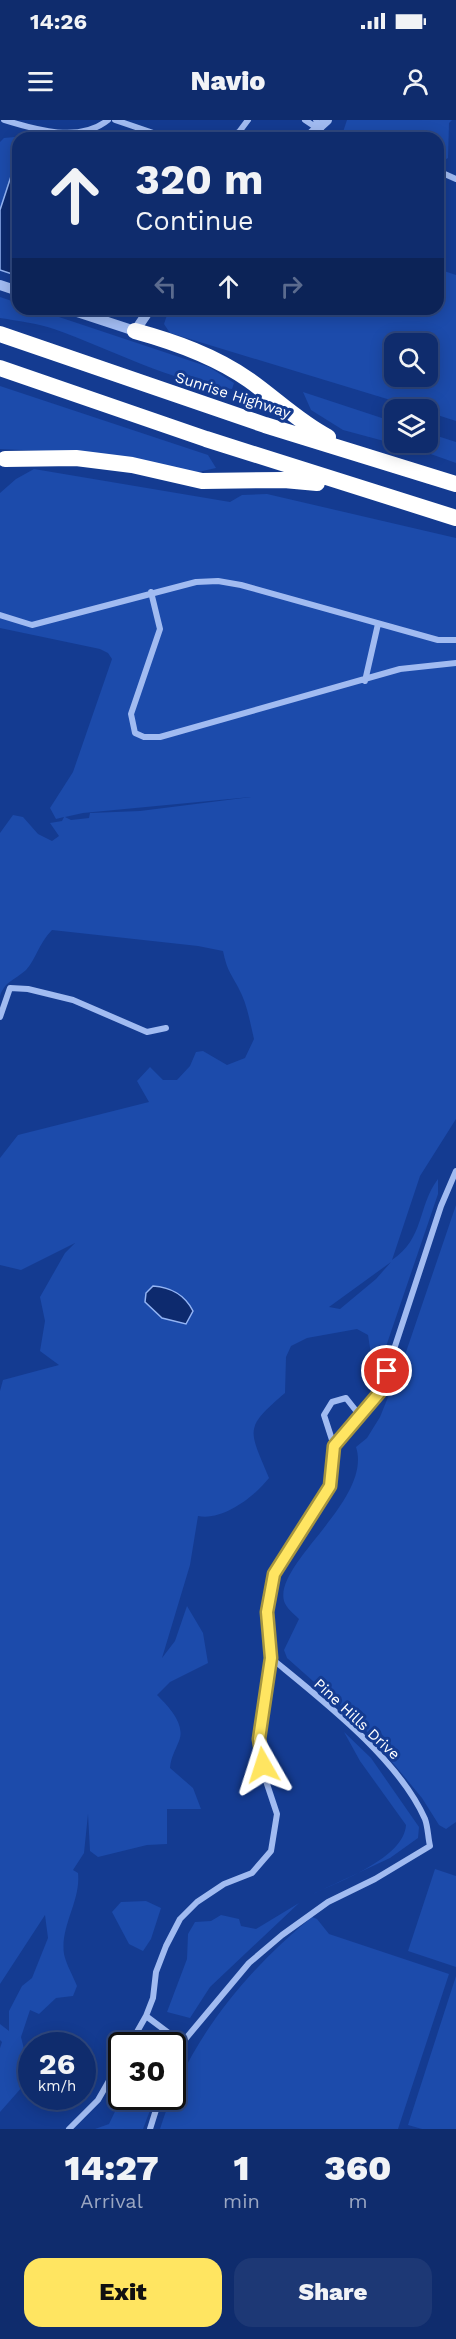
<!DOCTYPE html>
<html lang="en">
<head>
<meta charset="utf-8">
<style>
	body { margin:0; font-family:"Work Sans",sans-serif; background:#1d3875; color:#f1f3f6; height:100vh; display:flex; flex-direction:column; font-size:22px; white-space:nowrap }
	* { box-sizing:border-box; margin:0 }
	p { font-size:20px; color:#9ba7c2 }
	.icon { flex:none; width:33px; height:33px; fill:none; stroke:currentColor; stroke-width:2; stroke-linecap:round; stroke-linejoin:round }
	.map { position:relative; height:2009px; overflow:hidden }
	.panel { display:flex; flex-direction:column; background:#0f2c6d; flex:1 }
	.panel>* { flex:none }
	.guide { position:absolute; left:12px; top:12px; width:432px; height:183px; border-radius:18px; box-shadow:0 3px 15px #0003,0 0 0 2px #2f4880; background:#0f2c6d; color:#f1f3f6; overflow:hidden }
	.buttons { position:absolute; left:384px; top:213px; display:grid; gap:12px }
	.buttons a { display:grid; place-items:center; width:54px; height:54px; border-radius:12px; background:#0f2c6d; box-shadow:0 3px 15px #0003,0 0 0 2px #2f4880; font-size:30px }
	.speed { position:absolute; left:18px; top:1912px; display:flex; gap:12px; font-size:30px; font-weight:700; text-align:center }
	.speed>* { display:grid; place-content:center; width:78px; height:78px; border-radius:50%; background:#0f2c6d; box-shadow:0 3px 15px #0003,0 0 0 2px #2f4880; line-height:1 }
	.speed small { font-size:15px; font-weight:400 }
	.speed .limit { border:3px solid #111; border-radius:9px; background:#fff; color:#111 }
	.pin { position:absolute; display:grid; place-items:center; width:51px; height:51px; color:#fff; margin:-26px; border:3px solid #fff; border-radius:50%; box-shadow:0 2px 6px #0007 }
	.me { position:absolute; width:66px; margin:-33px; rotate:354deg; stroke-linejoin:round; filter:drop-shadow(0 0 4px #0008) }
	.turn { display:flex; align-items:center; gap:21px; height:126px; padding:0 24px; font-size:27px }
	.turn .icon { width:78px; height:78px; stroke-width:2.5 }
	.turn b { display:block; font-size:42px; line-height:51px }
	.lanes { display:flex; align-items:center; height:57px; padding:0 24px; background:#0003; justify-content:center; gap:30px; direction:ltr }
	.lanes .off { opacity:.35 }
	.eta { display:flex; justify-content:space-evenly; align-items:center; height:102px; text-align:center }
	.eta b { font-size:36px; font-weight:800; line-height:42px }
	.action { display:flex; gap:12px; margin-top:auto; padding:12px 24px }
	.action a { flex:1; height:69px; border-radius:18px; background:#ffe561; color:#111; font-size:24px; font-weight:800; line-height:69px; text-align:center }
	.action a+a { background:#1d3875; color:#f1f3f6 }
	.status { display:flex; justify-content:space-between; align-items:center; height:42px; padding:0 30px; background:#0f2c6d; direction:ltr }
	.status svg { height:16px; fill:currentColor }
	header { display:flex; justify-content:space-between; align-items:center; height:78px; padding:0 24px; background:#0f2c6d; font-size:27px; font-weight:800 }
	.map>svg:first-child { display:block }
	.green { fill:#1c4bab; fill-rule:evenodd }
	.water { fill:#0d2a6e; stroke:#93b4f4; stroke-width:1.5 }
	.lines { fill:none; stroke-linecap:round; stroke-linejoin:round }
	.minor { stroke:#a1bbf1; stroke-width:6 }
	.tertiary { stroke:#a1bbf1; stroke-width:10 }
	.motorway { stroke:#fff; stroke-width:16 }
	.route-casing { stroke:#a6953f; stroke-width:15 }
	.route { stroke:#ffe561; stroke-width:10 }
	.labels { text-anchor:middle; stroke-width:6; stroke-linejoin:round; paint-order:stroke }
	.street-label { font-size:15px; fill:#fff; stroke:#143b91 }
</style>
</head>
<body>
<div class="status"><b>14:26</b><svg viewBox="0 0 49 12"><path d="M0 12V9h3v3zM5 12V6h3v6zM10 12V3h3v9zM15 12V0h3v12zM26 1h20v11H26zM47 4h2v5h-2z"/></svg></div>
<header><svg class="icon" aria-label="menu" viewBox="0 0 24 24"><path d="M4 6h16M4 12h16M4 18h16"/></svg>Navio<svg class="icon" aria-label="person" viewBox="0 0 24 24"><circle cx="12" cy="8" r="4"/><path d="M4 21q1-7 8-7t8 7"/></svg></header>
<div class="map">
<svg width="456" height="2009" viewBox="0 0 456 2009">
	<rect width="100%" height="100%" fill="#143b91"/>
	<!-- green -->
	<path class="green" d="M347,0H452L449,3L448,38L438,44V18H341Z
		M15,17L19,18L18,89L0,123V22L4,18Z
		M438,149L456,155V301L428,292V290L420,289L170,213L164,204L169,189H438ZM394,224H428V256H394Z
		M0,177L18,183V189H35L209,247L234,263L232,269C170,262 113,230 54,209C37,203 18,201 0,198Z
		M0,266L208,335L216,348L198,352L178,350L45,331L0,329Z
		M303,272L394,302V322H428V313L456,322V343L425,332L343,310L311,290Z
		M34,349L230,382L242,375L267,374L456,418V999L420,1056L392,1140C425,1118 417,1087 438,1059V1074L378,1250L373,1247L368,1215L357,1209L307,1218L291,1226L286,1237L285,1273C243,1309 249,1309 269,1358C254,1377 223,1401 198,1396L190,1445L162,1538L175,1521L187,1486L203,1513L208,1543L170,1562L157,1575C168,1586 186,1604 179,1621C175,1631 171,1637 170,1648L193,1668L201,1689H167V1724L147,1725L98,1737L90,1731L88,1694L84,1733L73,1750L78,1753C81,1781 60,1806 64,1834C66,1844 73,1856 77,1866L73,1876L56,1878L39,1894L30,1890L21,1917L31,1957L0,1992V1928L2,1922L0,1920V1904L9,1911V1891L22,1866L32,1858L48,1818L45,1795L0,1864V1271L3,1260L59,1245L40,1231L45,1201L40,1177L65,1133L75,1123L21,1150L0,1145V1038L18,1015L149,982L137,961L150,947L163,960H177L190,946L196,932L203,931L227,945L245,938L254,919C250,902 247,883 238,867C230,852 227,850 223,831L198,826L52,810C39,823 36,839 26,850C15,860 5,861 0,876V713L13,695L23,697L38,714L52,721L59,716L50,703L62,701L64,697L56,699L50,688L73,652L112,539L108,533L100,529L0,508V373L16,359ZM251,677L140,691L90,693L89,698L71,700L65,697L83,693ZM391,1142L376,1159L340,1189L329,1187Z
		M456,1085V1702L446,1709L439,1705L422,1678L358,1601L287,1538L284,1530L299,1499C294,1494 286,1488 284,1481C274,1443 373,1380 356,1327L367,1318L380,1297L405,1235Z
		M344,1612L371,1638L419,1707L418,1718L390,1738L313,1774C340,1761 404,1738 406,1705L360,1641Z
		M435,1749L456,1756V1847L408,1831Z
		M146,1781L161,1788L151,1819L143,1831L129,1824L112,1792L121,1782Z
		M299,1783L210,1867L190,1898L167,1892L187,1839L188,1814L195,1802L211,1801L221,1795L239,1799L241,1806L256,1809Z
		M312,1797L317,1799L329,1814L449,1854L398,2009H160C186,1925 242,1854 312,1797Z
		M456,1856V2009H422L408,2005Z
		M122,1977H155L143,2009H95L109,2004Z"/>
	<!-- water -->
	<path class="water" d="M18,35V156L0,150V90Z
		M153,1166C170,1167 185,1175 193,1191L186,1204L162,1198L145,1182L146,1173Z"/>
	<g class="lines">
		<!-- minor -->
		<path class="minor" d="M4,0C36,10 80,23 108,0
			M115,0L168,18
			M305,0L317,8
			M316,0L324,18
			M225,18L239,12L248,0
			M438,51L456,59
			M151,472L160,509L131,594L135,613L144,617H160L400,549L456,543
			M0,495L32,505L196,462L218,461L241,465L438,520H456
			M365,561L378,504
			M0,897L10,868L28,869L73,880L147,912L166,908
			M361,1297L380,1272L441,1086L456,1051
			M146,1896L153,1878L156,1852L166,1826L180,1799L197,1782L224,1764L252,1753L271,1731L277,1694L264,1655L259,1619L270,1552L267,1492L274,1454L330,1366L334,1326L324,1295L332,1282L346,1278L361,1297L334,1326
			M129,1926L146,1896L182,1923
			M172,1947L182,1923L249,1843L282,1815L328,1782L375,1759L430,1726C428,1718 428,1707 425,1699C398,1638 322,1580 271,1538
			M69,2009L98,1980L122,1938
			M150,2009L160,1977"/>
		<!-- tertiary -->
		<path class="tertiary" d="M307,18L327,0
			M0,165L18,171
			M68,189L135,211L150,189"/>
		<!-- motorway -->
		<path class="motorway" d="M135,211C175,222 215,236 249,260C276,279 299,302 328,317
			M0,214L265,305L456,364
			M0,248L206,319L456,398
			M5,339L76,338L132,345L202,361L284,360L317,363"/>
	</g>
	<g class="lines">
		<!-- route casing -->
		<g class="route-casing">
			<path id="route" d="M263,1645L259,1619L271,1538L267,1492L274,1454L330,1366L334,1326L380,1272L387,1251"/>
		</g>
		<!-- route -->
		<use href="#route" class="route"/>
	</g>
	<g class="labels">
		<!-- street labels -->
		<g class="street-label">
			<text transform="translate(233 275) rotate(18)" y="5">Sunrise Highway</text>
			<text transform="translate(357 1599) rotate(43)" y="5">Pine Hills Drive</text>
		</g>
	</g>
</svg>
<div class="buttons">
<a><svg class="icon" aria-label="search" viewBox="0 0 24 24"><circle cx="10" cy="10" r="6"/><path d="M15 15l6 6"/></svg></a>
<a><svg class="icon" aria-label="layers" viewBox="0 0 24 24"><path d="M12 4l9 5-9 5-9-5zM3 14l9 5 9-5"/></svg></a>
</div>
<div class="speed"><div>26<small>km/h</small></div><div class="limit">30</div></div>
<div class="pin" style="left:387px;top:1251px;background:#d93025"><svg class="icon" aria-label="arrive" viewBox="0 0 24 24"><path d="M6 21V4h12l-3 4 3 4H6"/></svg></div>
<svg class="me" style="left:263px;top:1645px" viewBox="-20 -20 40 40"><path d="M0-17L14 15 0 8-14 15z" fill="#ffe561" stroke="#fff" stroke-width="4"/></svg>
<div class="guide">
<div class="turn"><svg class="icon" aria-label="ahead" viewBox="0 0 24 24"><path d="M12 20V5M6 11l6-6 6 6"/></svg><div><b>320 m</b>Continue</div></div>
<div class="lanes"><svg class="icon off" aria-label="left" viewBox="0 0 24 24"><path d="M17 20v-9H6M10 6l-5 5 5 5"/></svg><svg class="icon" aria-label="ahead" viewBox="0 0 24 24"><path d="M12 20V5M6 11l6-6 6 6"/></svg><svg class="icon off" aria-label="right" viewBox="0 0 24 24"><path d="M7 20v-9h11M14 6l5 5-5 5"/></svg></div>
</div>
</div>
<section class="panel">
<div class="eta">
<div><b>14:27</b><p>Arrival</p></div>
<div><b>1</b><p>min</p></div>
<div><b>360</b><p>m</p></div>
</div>
<div class="action"><a>Exit</a><a>Share</a></div>
</section>
</body>
</html>
